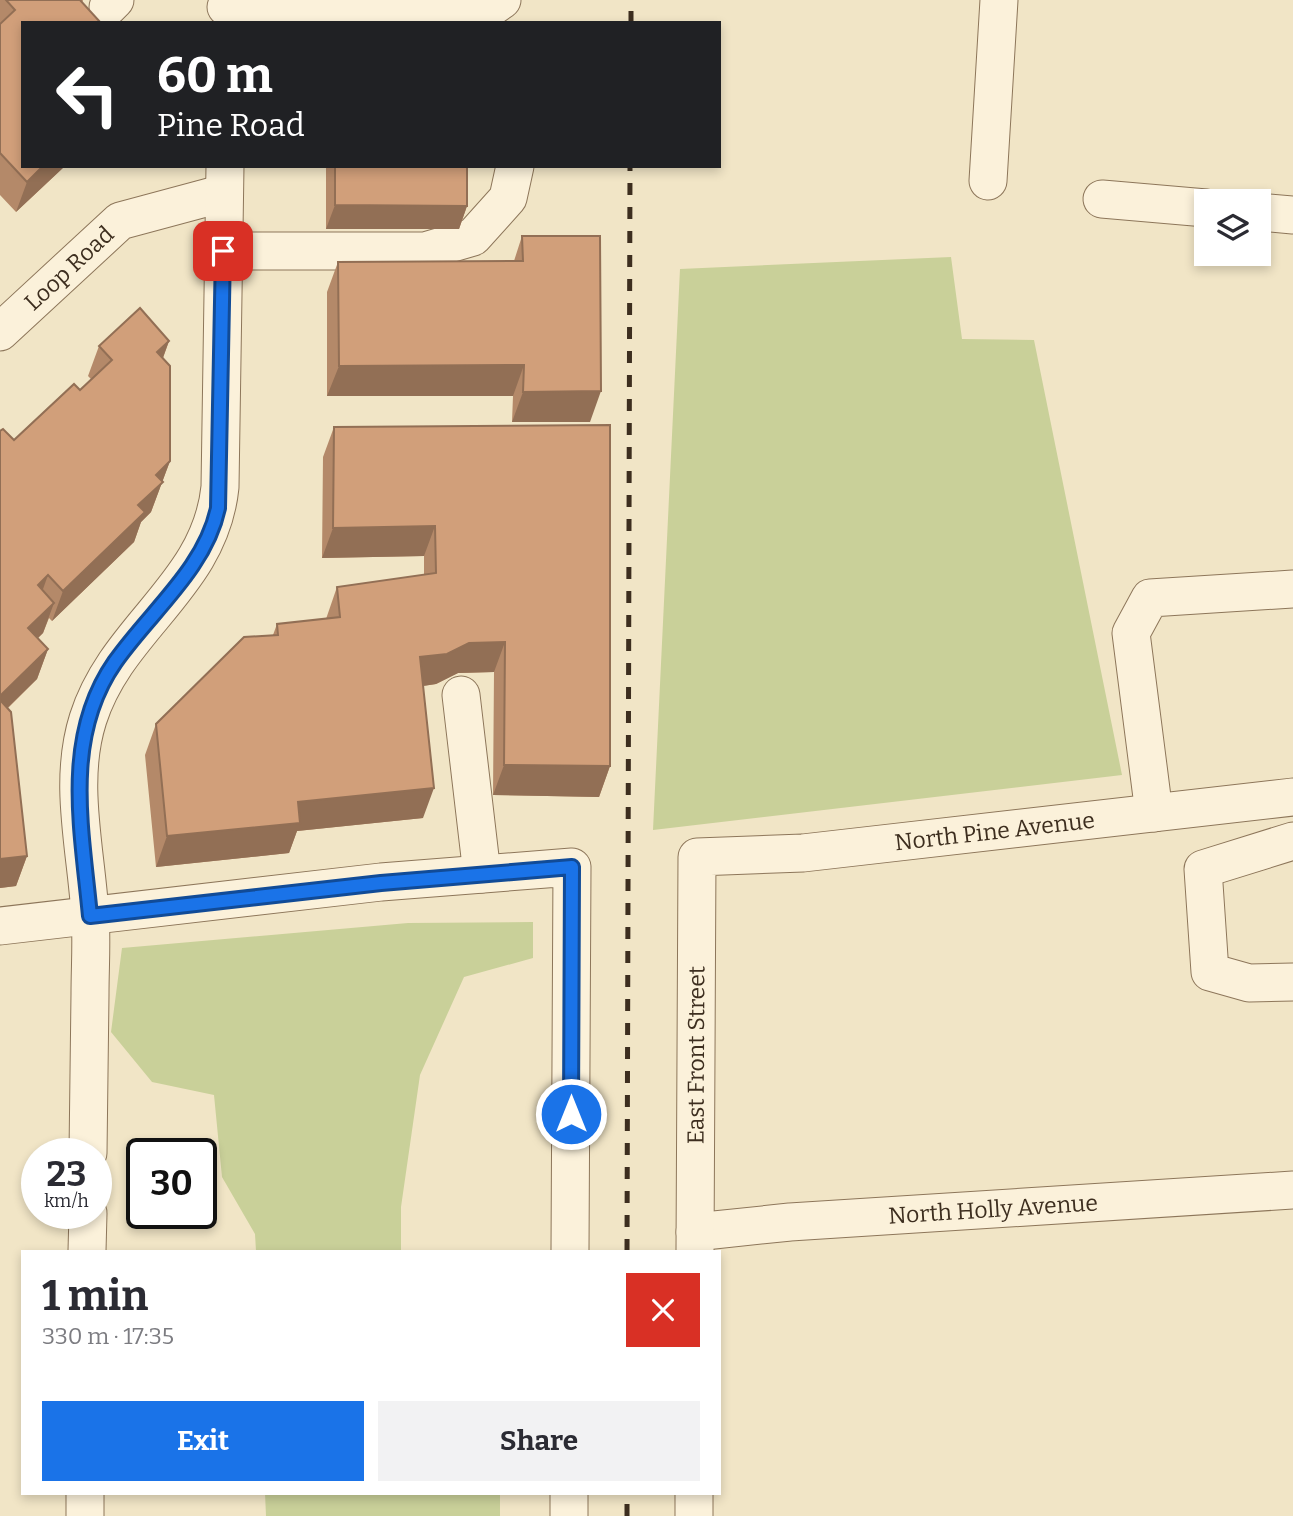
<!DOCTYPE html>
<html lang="en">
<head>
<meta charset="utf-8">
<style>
	body { margin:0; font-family:Bitter,serif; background:#f2f2f3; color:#2b2b33; height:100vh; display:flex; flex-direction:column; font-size:26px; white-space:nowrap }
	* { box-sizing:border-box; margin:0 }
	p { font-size:23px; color:#7c7c81 }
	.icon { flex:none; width:38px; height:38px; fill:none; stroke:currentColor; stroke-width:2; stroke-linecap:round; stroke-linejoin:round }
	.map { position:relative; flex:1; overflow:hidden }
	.drawer { position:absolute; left:21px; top:1250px; width:700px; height:245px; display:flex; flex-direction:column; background:#fff; border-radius:0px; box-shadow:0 4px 10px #0003 }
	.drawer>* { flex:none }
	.top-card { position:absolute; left:21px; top:21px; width:700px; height:147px; border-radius:0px; box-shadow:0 4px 10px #0003; background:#202124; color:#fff; overflow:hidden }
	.fabs { position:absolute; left:1194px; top:189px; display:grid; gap:14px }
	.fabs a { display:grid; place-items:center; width:77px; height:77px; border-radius:0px; background:#fff; box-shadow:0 4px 10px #0003; font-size:35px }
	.speed { position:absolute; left:21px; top:1138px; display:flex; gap:14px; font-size:35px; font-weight:700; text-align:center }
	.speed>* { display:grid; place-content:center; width:91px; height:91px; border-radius:50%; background:#fff; box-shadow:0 4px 10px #0003; line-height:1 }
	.speed small { font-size:18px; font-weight:400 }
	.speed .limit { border:4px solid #111; border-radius:10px; background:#fff; color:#111 }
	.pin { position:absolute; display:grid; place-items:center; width:60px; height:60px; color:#fff; margin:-30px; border-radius:14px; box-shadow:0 4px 10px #0006 }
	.me { position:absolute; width:77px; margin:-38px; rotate:0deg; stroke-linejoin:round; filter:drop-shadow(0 0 5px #0008) }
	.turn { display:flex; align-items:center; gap:24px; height:147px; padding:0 21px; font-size:32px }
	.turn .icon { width:91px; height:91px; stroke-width:2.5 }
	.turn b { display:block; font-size:49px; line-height:60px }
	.round { display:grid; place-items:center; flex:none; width:74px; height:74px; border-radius:0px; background:#f2f2f3 }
	.headline { display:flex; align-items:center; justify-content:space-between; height:119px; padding:0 21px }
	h1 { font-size:42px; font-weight:700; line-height:52px }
	.action { display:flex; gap:14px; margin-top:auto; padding:14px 21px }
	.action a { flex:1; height:80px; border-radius:0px; background:#1a73e8; color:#fff; font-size:28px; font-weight:700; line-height:80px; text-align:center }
	.action a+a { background:#f2f2f3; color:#2b2b33 }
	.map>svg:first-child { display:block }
	.green { fill:#c9d099 }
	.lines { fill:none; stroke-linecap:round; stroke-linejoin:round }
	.minor-casing { stroke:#8d765a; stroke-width:39 }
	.minor { stroke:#fbf1da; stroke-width:37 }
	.rail { stroke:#3d2e1f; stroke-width:5; stroke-dasharray:12 12; stroke-linecap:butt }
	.wall { fill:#b48969 }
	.shaded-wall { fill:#926f55 }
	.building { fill:#d19f7a; stroke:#926f55; stroke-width:2 }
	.route-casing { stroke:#114b97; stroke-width:18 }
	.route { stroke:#1a73e8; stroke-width:12 }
	.labels { text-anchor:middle; stroke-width:5; stroke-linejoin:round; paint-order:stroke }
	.street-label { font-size:23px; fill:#3d2e1f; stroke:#f8eed6 }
</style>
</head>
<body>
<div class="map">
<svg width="1293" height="1516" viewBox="0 0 1293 1516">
	<rect width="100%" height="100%" fill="#f1e5c6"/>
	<!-- green -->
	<path class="green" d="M951,257L962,339L1034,340L1122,775L653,830L680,269Z
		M533,922V958L464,977L420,1075L401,1207V1251H256L255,1234L222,1177L214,1095L152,1082L111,1032L122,948L408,923Z
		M265,1493H500V1516H266Z"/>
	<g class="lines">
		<!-- minor casing -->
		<g class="minor-casing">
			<g id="minor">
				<path d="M108,7L115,0"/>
				<path d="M226,7L489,9L502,0"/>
				<path d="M988,181L999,0"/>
				<path d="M1102,199L1206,208"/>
				<path d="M1258,212L1293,215"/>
				<path d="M224,251H425L473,237L508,198L515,166"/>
				<path id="s1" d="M0,332L120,221L224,193"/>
				<path d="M461,695L482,874"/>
				<path d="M1154,813L1131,633L1150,598L1293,589"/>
				<path d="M1293,841L1203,869L1210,972L1249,983L1293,982"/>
				<path d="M0,926L381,882L572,867L570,1251"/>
				<path d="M88,1153C89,1100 89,1047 90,994C90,967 92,940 90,914C86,849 68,782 88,719C117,627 210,586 220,487L225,166"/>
				<path id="s2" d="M695,1232L790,1222L1293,1190"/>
				<path d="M87,1251L88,1213"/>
				<path id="s3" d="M695,1251L697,857L803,853L1293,797"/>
				<path d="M85,1516V1493"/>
				<path d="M569,1516V1493"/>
				<path d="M694,1516V1493"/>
			</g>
		</g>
		<!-- minor -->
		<use href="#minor" class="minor"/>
		<!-- rail -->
		<path class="rail" d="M631,23V0
			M627,1251L630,166
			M627,1516V1493"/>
	</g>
	<!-- wall -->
	<path class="wall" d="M0,0H83L23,166H65L16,212L0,195Z
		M326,166H467V206L459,229H326Z
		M522,236L590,422H512L513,396H327V292L338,262L514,261Z
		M169,341L163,358L170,461L151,512L141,522L134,542L52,621L49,618L43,633L38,638L48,649L37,679L8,708L27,856L16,886L0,888V431L14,440L80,390L91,379L88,376L99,346Z
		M610,425V766L599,797L493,795L494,672L458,673L436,684L423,686V818L297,831L289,853L156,867L145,755L156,724L273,635L277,624L326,619L337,587L424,575V556L322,558L323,457L334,427Z"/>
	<!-- shaded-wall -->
	<path class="shaded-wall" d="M43,166H65L16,212L27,182Z
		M335,205L467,206L459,229H326Z
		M169,341L158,371L157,352Z
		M524,365L513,396H327L339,366Z
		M601,391L590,422H512L523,392Z
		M170,461L151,512L141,522L134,542L52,621L63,591L138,505L156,475Z
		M435,526L424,556L322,558L333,528Z
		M48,575L37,606L38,585Z
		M54,603L43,633L17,658L28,628Z
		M505,642L494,672L458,673L436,684L409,688L420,657L469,643Z
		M48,649L37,679L0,715V696Z
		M504,765L610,766L599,797L493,795Z
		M434,788L423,818L297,831L289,853L156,867L167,836L298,802Z
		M27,856L16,886L0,888V859Z"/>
	<!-- building -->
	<path class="building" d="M6,0H80L101,23H23V166H43L27,182L0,153V24L15,10Z
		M335,166H467V206L335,205Z
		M522,236H600L601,391L523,392L524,365L339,366L338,262L523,261Z
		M140,308L169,341L157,352L170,366V461L156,475L163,482L138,505L145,512L63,591L48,575L38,585L54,603L28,628L48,649L0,696V431L3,429L14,440L74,384L80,390L112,360L99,346Z
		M610,425V766L504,765L505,642L469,643L447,654L420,657L434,788L298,802L300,823L167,836L156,724L244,637L278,635L277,624L340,617L337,587L436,573L435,526L333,528L334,427Z
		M0,700L11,712L27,856L0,859Z"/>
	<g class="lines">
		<!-- route casing -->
		<g class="route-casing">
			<path id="route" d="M223,251L218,508C205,569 150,612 115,662C62,738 82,830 90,916L381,883L572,867L571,1114"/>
		</g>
		<!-- route -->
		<use href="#route" class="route"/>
	</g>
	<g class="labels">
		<!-- street labels -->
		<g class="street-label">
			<text dy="8" stroke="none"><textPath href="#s1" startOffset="94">Loop Road</textPath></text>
			<text dy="8" stroke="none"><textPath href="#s3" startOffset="693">North Pine Avenue</textPath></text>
			<text dy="8" stroke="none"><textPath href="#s3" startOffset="196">East Front Street</textPath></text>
			<text dy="8" stroke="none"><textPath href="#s2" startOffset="299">North Holly Avenue</textPath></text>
		</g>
	</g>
</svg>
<div class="fabs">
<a><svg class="icon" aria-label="layers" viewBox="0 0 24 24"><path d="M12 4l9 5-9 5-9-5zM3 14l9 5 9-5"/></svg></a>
</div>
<div class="speed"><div>23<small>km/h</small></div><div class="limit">30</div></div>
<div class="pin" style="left:223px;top:251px;background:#d93025"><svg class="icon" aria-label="arrive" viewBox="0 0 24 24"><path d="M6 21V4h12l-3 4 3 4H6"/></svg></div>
<svg class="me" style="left:571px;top:1114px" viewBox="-20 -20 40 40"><circle r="17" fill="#1a73e8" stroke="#fff" stroke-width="3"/><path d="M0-11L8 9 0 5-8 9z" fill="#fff"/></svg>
<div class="top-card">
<div class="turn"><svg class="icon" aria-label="left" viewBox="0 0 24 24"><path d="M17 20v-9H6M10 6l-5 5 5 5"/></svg><div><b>60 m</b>Pine Road</div></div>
</div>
<section class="drawer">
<div class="headline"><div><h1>1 min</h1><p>330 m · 17:35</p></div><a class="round" style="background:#d93025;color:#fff"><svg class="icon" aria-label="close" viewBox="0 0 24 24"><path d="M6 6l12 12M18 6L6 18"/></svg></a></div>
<div class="action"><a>Exit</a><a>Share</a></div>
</section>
</div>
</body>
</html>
